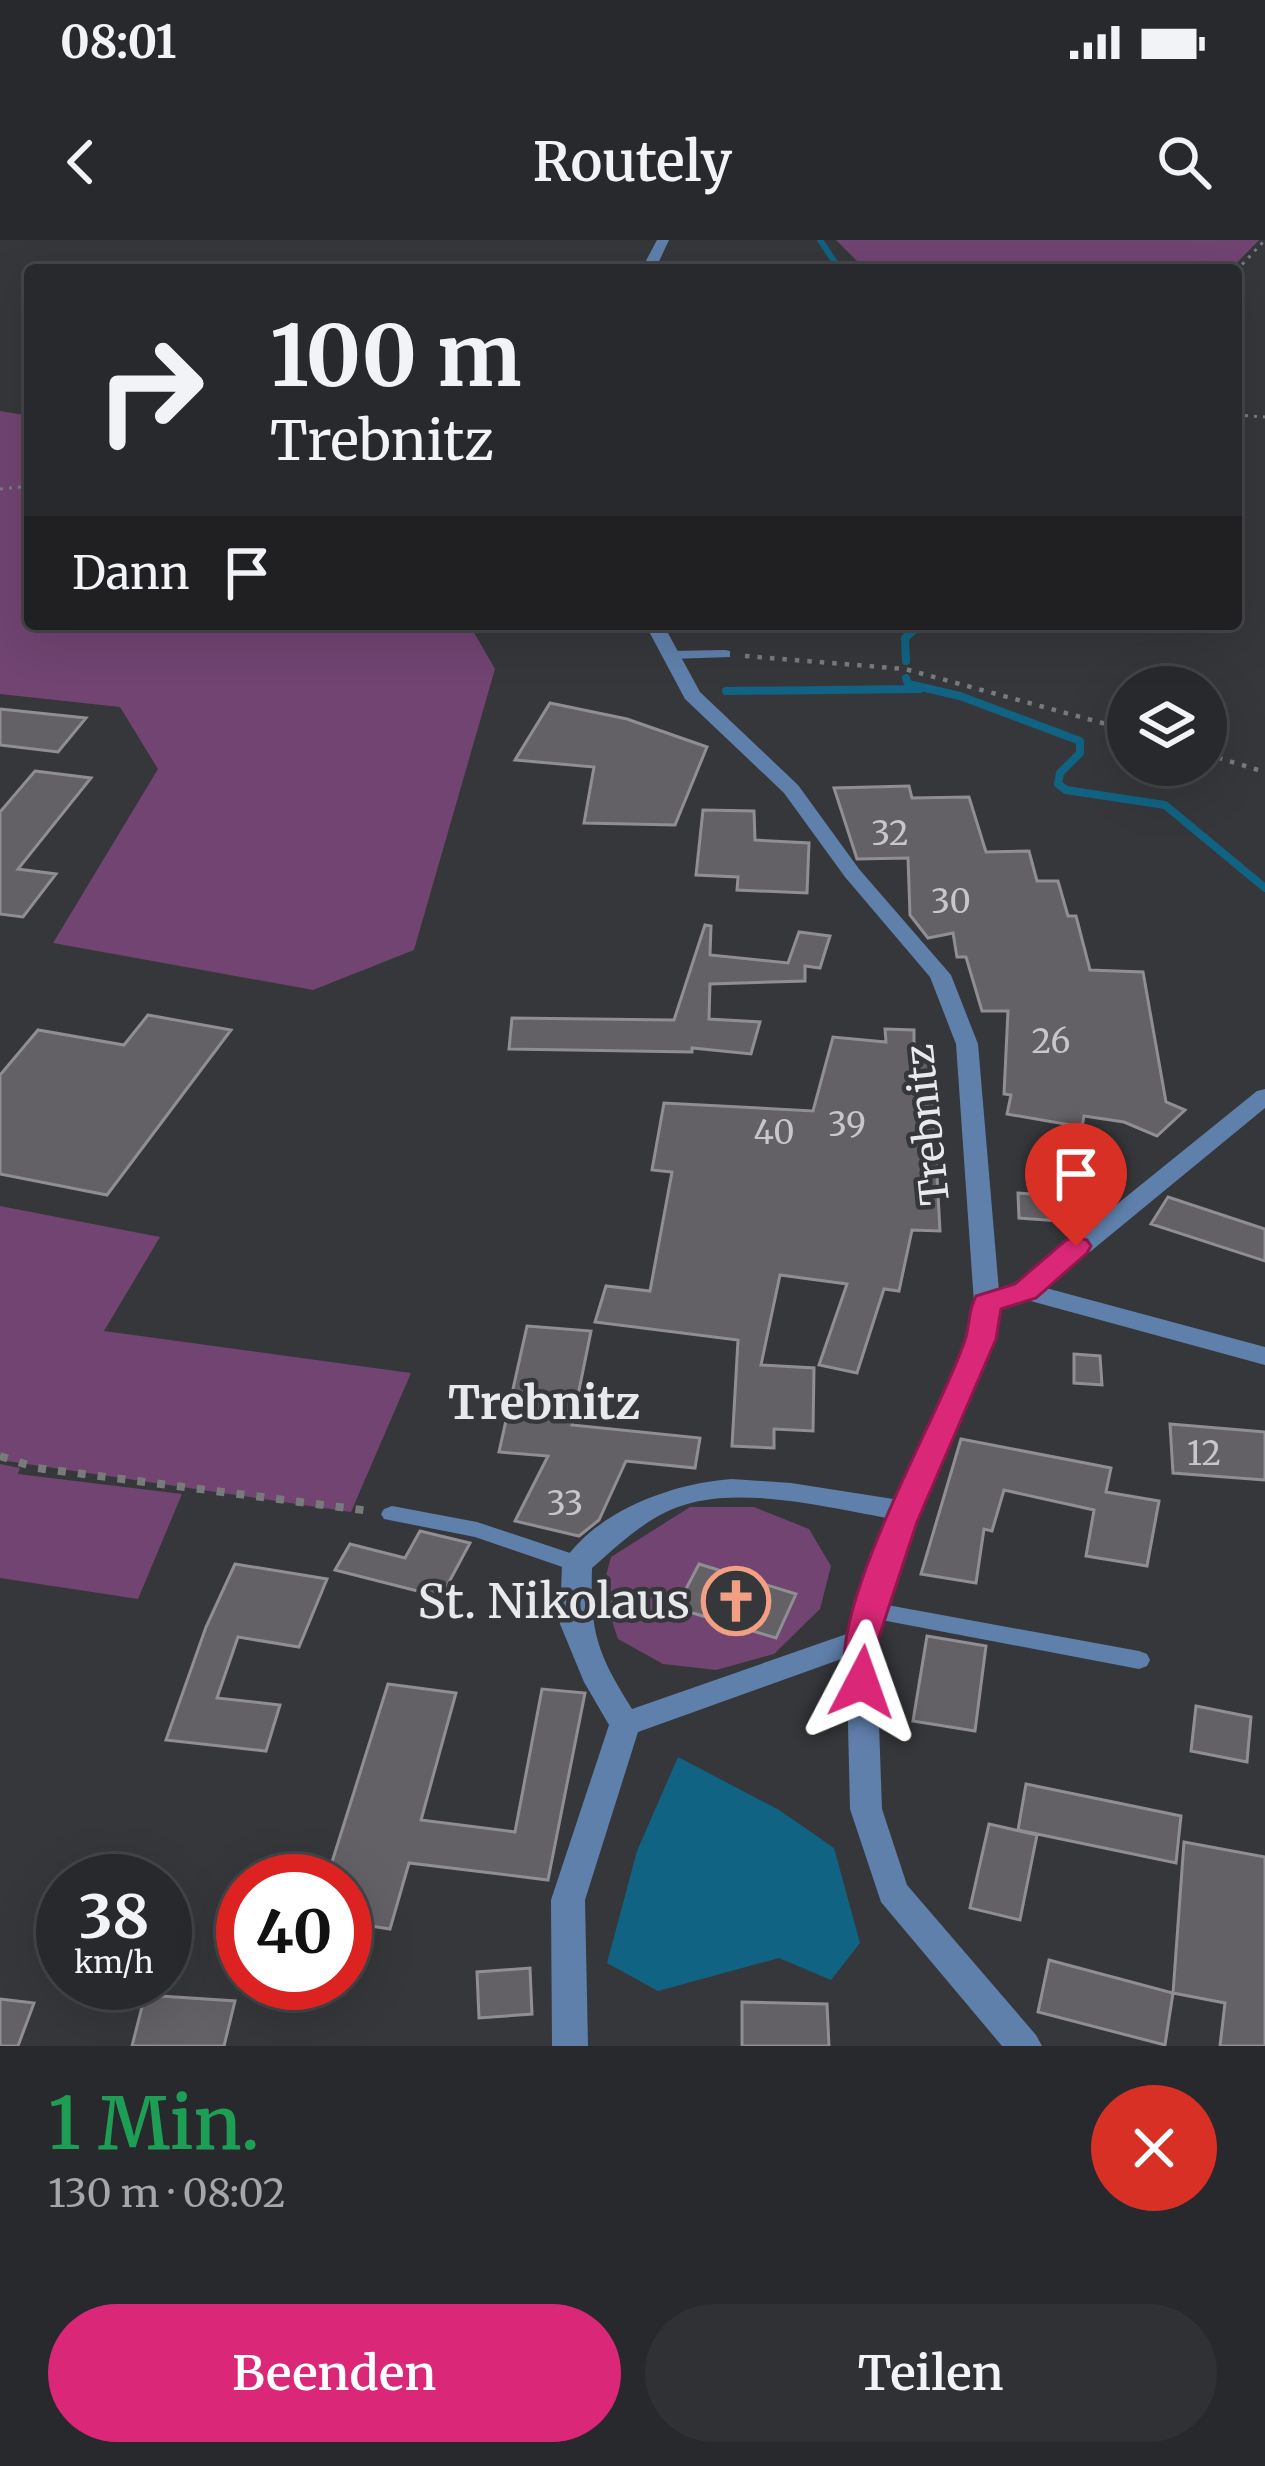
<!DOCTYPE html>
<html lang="de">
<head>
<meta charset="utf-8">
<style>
	body { margin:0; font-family:Merriweather,serif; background:#303134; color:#f1f3f6; height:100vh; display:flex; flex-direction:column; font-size:45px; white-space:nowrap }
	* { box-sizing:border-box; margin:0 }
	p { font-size:39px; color:#a5a6a9 }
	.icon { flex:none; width:66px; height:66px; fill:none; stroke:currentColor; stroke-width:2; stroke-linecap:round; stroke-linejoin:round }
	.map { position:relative; height:1806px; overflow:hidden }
	.side { display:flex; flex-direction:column; background:#28292c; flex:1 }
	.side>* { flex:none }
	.top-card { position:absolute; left:24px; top:24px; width:1218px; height:366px; border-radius:12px; box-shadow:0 12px 48px #0002,0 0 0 3px #444548; background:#28292c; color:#f1f3f6; overflow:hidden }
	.fabs { position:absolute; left:1107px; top:426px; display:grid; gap:24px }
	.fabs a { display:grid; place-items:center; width:120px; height:120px; border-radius:50%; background:#28292c; box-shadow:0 12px 48px #0002,0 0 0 3px #444548; font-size:60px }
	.speed { position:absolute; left:36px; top:1614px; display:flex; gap:24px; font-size:60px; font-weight:700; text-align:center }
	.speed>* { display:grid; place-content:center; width:156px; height:156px; border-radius:50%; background:#28292c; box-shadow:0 12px 48px #0002,0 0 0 3px #444548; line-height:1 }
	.speed small { font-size:30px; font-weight:400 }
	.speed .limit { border:18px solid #d22; background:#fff; color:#111 }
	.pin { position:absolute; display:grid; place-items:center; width:102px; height:102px; color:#fff; margin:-123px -51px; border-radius:50% 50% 50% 0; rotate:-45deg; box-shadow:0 0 12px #0007 }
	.pin .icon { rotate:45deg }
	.me { position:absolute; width:132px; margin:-66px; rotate:4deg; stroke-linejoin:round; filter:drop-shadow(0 0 9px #0008) }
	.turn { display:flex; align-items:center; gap:42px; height:252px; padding:0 48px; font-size:54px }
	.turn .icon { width:156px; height:156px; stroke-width:2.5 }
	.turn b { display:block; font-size:84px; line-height:102px }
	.then { display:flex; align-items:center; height:114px; padding:0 48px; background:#0003; gap:24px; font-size:45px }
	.round { display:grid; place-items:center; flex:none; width:126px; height:126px; border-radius:63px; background:#303134 }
	.overview { display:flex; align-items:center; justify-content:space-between; height:204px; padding:0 48px }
	h1 { font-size:72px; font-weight:600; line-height:90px; color:#1e9e55 }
	.primary-button { display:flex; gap:24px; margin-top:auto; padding:24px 48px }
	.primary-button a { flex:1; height:138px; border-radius:72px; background:#db2777; color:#fff; font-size:48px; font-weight:600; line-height:138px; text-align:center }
	.primary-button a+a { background:#303134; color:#f1f3f6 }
	.status { display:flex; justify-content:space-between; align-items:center; height:84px; padding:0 60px; background:#28292c; direction:ltr }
	.status svg { height:33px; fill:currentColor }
	header { display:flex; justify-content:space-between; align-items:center; height:156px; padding:0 48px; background:#28292c; font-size:54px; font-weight:600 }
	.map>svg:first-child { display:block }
	.green { fill:#714471 }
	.water { fill:#116383 }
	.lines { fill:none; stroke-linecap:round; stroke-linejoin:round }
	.stream-far1 { stroke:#116383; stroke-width:6 }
	.stream { stroke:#116383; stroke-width:8 }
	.building { fill:#636165; stroke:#908e92; stroke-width:3 }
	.path-far2 { stroke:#797a7c; stroke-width:3; stroke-dasharray:3 6; stroke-linecap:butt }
	.path-far1 { stroke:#797a7c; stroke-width:4.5; stroke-dasharray:4.5 8; stroke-linecap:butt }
	.path { stroke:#797a7c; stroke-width:8; stroke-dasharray:8 12; stroke-linecap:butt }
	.service { fill:#5f80ab; fill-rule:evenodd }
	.minor { fill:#5f80ab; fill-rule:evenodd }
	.tertiary { fill:#5f80ab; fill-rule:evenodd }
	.route { fill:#db2777; stroke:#8e194d; stroke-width:3 }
	.labels { text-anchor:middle; stroke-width:9; stroke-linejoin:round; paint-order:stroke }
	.number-label { font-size:33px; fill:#c7c7ca }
	.street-label { font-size:39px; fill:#e8e9eb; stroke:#36373a }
	.quarter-label { font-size:45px; font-weight:bold; fill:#e8e9eb; stroke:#36373a }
	.near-poi-label { font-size:48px; fill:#e8e9eb; stroke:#36373a; text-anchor:end }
</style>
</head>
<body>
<div class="status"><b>08:01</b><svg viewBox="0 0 49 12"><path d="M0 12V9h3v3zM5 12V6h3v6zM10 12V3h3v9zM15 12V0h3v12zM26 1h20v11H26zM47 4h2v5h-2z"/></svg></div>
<header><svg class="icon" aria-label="back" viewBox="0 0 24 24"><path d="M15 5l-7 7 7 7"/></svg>Routely<svg class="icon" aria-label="search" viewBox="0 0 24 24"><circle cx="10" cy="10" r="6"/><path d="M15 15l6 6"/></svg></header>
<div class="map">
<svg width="1265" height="1806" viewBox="0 0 1265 1806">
	<rect width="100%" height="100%" fill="#36373a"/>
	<!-- green -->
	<path class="green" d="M836,0H1259L1230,30H866Z
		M0,171L30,176V384H469L495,429L414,710L313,750L53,703L158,529L120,467L0,454Z
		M0,966L160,997L104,1091L411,1133L351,1272L0,1220Z
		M0,1224L20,1228L18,1234L182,1254L138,1359L0,1338Z
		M690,1267H754L809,1289L831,1326L820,1369L774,1414L716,1430L663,1424L618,1399L602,1351L611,1317Z"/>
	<!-- water -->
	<path class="water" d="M678,1517L779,1570L834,1608L860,1703L831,1740L779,1718L658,1751L607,1723L637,1611Z"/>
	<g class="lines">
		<!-- stream-far1 -->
		<path class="stream-far1" d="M820,0L840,30"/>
		<!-- stream -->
		<path class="stream" d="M906,421L905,398L921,384
			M906,438L908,444L960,456L1080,501V513L1060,533L1058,544L1066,550L1165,565L1265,648
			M726,451L920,449"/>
	</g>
	<!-- building -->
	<path class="building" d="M550,463L627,479L707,507L675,585L584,583L594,527L515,520Z
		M0,469L86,478L58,512L0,505Z
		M35,531L91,538L18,629L56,634L23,677L0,674V572Z
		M909,546L912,558L969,557L986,612L1029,611L1037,641H1058L1068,676H1076L1090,730L1143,732L1166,862L1185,870L1157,896L1124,882L1084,876L1082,887L1007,874L1011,855L1004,854L1008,771H982L966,717H957L953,693L928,698L910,675L908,618L857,619L834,548Z
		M703,570L754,571L755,600L809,603L807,653L737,650L738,637L696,635Z
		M705,685L711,686L710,715L788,723L799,692L830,696L820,728L805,726V741L710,744L709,779L760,782L751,814L692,808V812L509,809L512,778L674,780Z
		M148,775L231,790L107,955L0,934V835L38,790L124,805Z
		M885,789L914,790V807L930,808L940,991L912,990L899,1051L884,1049L857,1133L819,1125L847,1044L780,1035L761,1125L814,1128L813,1191L774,1189V1208L732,1206L738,1100L595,1082L606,1046L650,1051L672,932L652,930L664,863L813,871L833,797L886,802Z
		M1018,953L1058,956L1059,981L1019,978Z
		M1168,957L1265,989V1021L1151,984Z
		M527,1086L591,1091L572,1185L700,1198L695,1228L626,1221L599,1280L579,1296L515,1281L548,1216L499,1212Z
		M1074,1114L1100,1116L1102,1145L1074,1143Z
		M1170,1184L1265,1192V1240L1173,1233Z
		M961,1199L1111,1228L1106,1252L1159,1261L1147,1326L1086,1316L1094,1270L1004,1250L992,1291L984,1289L976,1343L921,1334Z
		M420,1291L470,1303L441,1357L335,1330L350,1304L405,1318Z
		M235,1324L327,1339L299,1407L238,1397L217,1458L280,1465L266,1511L166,1500L206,1387Z
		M699,1324L796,1354L776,1398L676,1368Z
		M927,1396L986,1406L975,1491L913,1481Z
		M388,1444L456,1453L421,1580L515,1592L542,1449L585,1453L548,1640L409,1623L390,1689L345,1682V1641H326Z
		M1196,1466L1251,1477L1247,1522L1191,1511Z
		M1026,1544L1181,1576L1176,1623L1018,1590Z
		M989,1584L1037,1595L1020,1680L970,1668Z
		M1184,1602L1265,1617V1806H1220L1225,1763L1173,1753Z
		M1049,1720L1173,1753L1165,1805L1038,1772Z
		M530,1728L532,1774L479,1778L477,1732Z
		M145,1755L235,1761L224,1806H132Z
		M0,1759L34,1763L18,1806H0Z
		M742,1762L827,1764L829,1806H742Z"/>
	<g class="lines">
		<!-- path-far2 -->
		<path class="path-far2" d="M1236,31L1265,0
			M1236,175L1265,177
			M0,249L30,246"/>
		<!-- path-far1 -->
		<path class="path-far1" d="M745,416L905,429L1128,490
			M1206,514L1265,532"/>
		<!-- path -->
		<path class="path" d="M0,1216L37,1228L370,1271"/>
		<!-- service -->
		<path class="service" d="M725,410L730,411V417L670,419L663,415L670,411Z
			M392,1266L477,1282L585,1318L588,1324L585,1330L577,1332L475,1297L384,1279L381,1274L384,1269Z
			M871,1362L1139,1411L1147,1414L1150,1420L1147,1426L1139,1429L871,1378L863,1376L860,1370L863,1364Z"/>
		<!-- minor -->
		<path class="minor" d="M1265,849V868L1046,1048L1265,1107V1125L1027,1060L987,1071L978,1069L974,1063L978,1057L1017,1045L1257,851Z
			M732,1239L791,1243L906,1261L916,1264L920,1271L916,1278L906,1281C838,1271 741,1242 675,1268C643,1281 617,1306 592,1328C590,1393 597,1413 632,1469L861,1389L872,1392L876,1400L872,1408L638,1492L585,1660L588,1806H552L551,1660L609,1485L584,1442L560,1384L562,1324C595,1271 673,1243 732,1239Z"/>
		<!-- tertiary -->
		<path class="tertiary" d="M657,0H669L655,30H641Z
			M645,384H663L700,452L798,545L859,629L951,735L978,804L1000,1063L994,1099L915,1283L876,1400L882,1569L907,1645L1036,1795L1042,1806H1002L881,1662L850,1569L846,1400L887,1283L968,1099L974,1063L956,804L930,737L845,637L784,553L685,459Z"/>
	</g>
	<!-- route -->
	<path class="route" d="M1076,997L1087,1000L1091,1006L1087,1013L1036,1058L1001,1069L996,1099L917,1282L878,1400L880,1442L875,1452L862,1456L850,1452C815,1387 942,1172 965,1100C970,1085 968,1070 976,1056L1015,1044L1066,1000Z"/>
	<!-- icons -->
	<defs>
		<g id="church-ring" transform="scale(3.45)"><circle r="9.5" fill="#36373a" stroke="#f39f83" stroke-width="1.5"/><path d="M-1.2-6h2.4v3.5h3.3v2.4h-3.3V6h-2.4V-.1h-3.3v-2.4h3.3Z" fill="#f39f83"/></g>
	</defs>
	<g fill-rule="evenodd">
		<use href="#church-ring" x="736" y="1361"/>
	</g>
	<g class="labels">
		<!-- number labels -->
		<g class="number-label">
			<text x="890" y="605">32</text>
			<text x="951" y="673">30</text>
			<text x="1051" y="813">26</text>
			<text x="847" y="896">39</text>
			<text x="774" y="904">40</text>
			<text x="1204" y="1225">12</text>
			<text x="565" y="1275">33</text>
		</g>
		<!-- street labels -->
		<g class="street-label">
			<text transform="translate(927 885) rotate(-96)" y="14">Trebnitz</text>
		</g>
		<!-- quarter labels -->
		<g class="quarter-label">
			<text x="544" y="1179">Trebnitz</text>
		</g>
		<!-- near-poi labels -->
		<g class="near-poi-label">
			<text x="690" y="1378">St. Nikolaus</text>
		</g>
	</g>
</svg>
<div class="fabs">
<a><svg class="icon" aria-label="layers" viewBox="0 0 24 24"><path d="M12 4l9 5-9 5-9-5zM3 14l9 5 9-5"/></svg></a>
</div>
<div class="speed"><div>38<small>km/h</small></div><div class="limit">40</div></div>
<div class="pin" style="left:1076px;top:1006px;background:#d93025"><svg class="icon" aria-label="arrive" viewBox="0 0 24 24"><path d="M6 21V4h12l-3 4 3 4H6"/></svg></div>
<svg class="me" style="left:862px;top:1442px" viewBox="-20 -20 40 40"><path d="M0-17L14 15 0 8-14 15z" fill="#db2777" stroke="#fff" stroke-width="4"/></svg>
<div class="top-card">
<div class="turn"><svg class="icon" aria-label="right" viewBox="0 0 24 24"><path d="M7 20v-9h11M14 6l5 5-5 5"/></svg><div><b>100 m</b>Trebnitz</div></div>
<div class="then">Dann<svg class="icon" aria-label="arrive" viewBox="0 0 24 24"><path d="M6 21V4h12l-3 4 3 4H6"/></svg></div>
</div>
</div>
<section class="side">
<div class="overview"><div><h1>1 Min.</h1><p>130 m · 08:02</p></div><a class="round" style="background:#d93025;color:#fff"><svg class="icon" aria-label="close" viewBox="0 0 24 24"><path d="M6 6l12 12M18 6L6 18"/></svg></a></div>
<div class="primary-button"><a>Beenden</a><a>Teilen</a></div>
</section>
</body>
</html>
